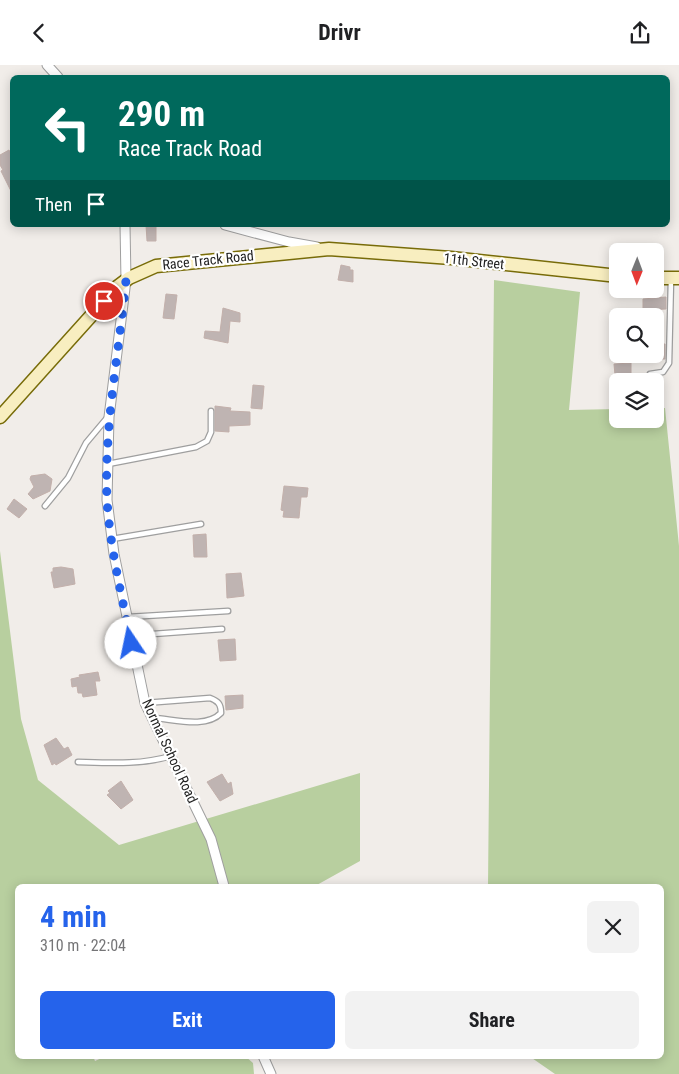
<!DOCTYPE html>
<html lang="en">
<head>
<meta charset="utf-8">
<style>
	body { margin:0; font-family:"Roboto Condensed",sans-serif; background:#f2f2f2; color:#202124; height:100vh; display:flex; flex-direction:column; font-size:19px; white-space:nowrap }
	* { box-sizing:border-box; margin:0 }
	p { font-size:16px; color:#757577 }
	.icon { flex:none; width:28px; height:28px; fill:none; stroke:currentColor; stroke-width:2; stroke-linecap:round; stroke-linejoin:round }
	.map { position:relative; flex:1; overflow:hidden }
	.drawer { position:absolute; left:15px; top:819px; width:649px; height:175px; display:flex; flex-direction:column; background:#fff; border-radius:8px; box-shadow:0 2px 12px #0003 }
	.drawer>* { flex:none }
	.hud { position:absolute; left:10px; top:10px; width:660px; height:152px; border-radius:8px; box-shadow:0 2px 12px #0003; background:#00695c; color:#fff; overflow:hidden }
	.needle { width:32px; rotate:181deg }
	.tools { position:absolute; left:609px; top:178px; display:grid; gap:10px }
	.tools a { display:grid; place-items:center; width:55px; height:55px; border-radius:8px; background:#fff; box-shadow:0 2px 12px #0003; font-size:25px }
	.pin { position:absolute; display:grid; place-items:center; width:42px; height:42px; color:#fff; margin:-21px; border:2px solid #fff; border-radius:50%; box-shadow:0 1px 5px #0007 }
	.me { position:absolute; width:55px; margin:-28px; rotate:349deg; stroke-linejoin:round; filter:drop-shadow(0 0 4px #0008) }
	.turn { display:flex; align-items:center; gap:18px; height:105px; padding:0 25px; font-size:22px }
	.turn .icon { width:65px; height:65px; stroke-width:2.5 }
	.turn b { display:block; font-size:35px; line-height:42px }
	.then { display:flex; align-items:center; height:48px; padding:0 25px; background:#0003; gap:10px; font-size:19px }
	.round { display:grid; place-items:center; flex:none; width:52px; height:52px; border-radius:8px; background:#f2f2f2 }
	.headline { display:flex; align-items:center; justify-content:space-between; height:85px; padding:0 25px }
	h1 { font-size:30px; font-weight:700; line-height:38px; color:#2563eb }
	.button { display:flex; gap:10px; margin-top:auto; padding:10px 25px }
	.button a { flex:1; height:58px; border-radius:8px; background:#2563eb; color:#fff; font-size:20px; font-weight:700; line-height:58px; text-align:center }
	.button a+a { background:#f2f2f2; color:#202124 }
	header { display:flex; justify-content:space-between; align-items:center; height:65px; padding:0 25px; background:#fff; font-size:22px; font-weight:700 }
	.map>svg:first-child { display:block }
	.forest { fill:#b8cf9f }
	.building { fill:#bfb4b2; stroke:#c3b0ab }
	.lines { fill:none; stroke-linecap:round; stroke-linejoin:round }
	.lane-casing { stroke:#9f9f9f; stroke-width:7 }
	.street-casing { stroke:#9f9f9f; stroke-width:11 }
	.secondary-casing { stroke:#786c09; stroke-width:15 }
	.lane { stroke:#fff; stroke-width:4.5 }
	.street { stroke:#fff; stroke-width:9 }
	.secondary { stroke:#f8eec0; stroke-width:12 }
	.route { stroke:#2563eb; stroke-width:9; stroke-dasharray:0 16.2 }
	.labels { text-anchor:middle; stroke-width:4.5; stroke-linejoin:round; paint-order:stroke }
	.street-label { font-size:14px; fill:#222; stroke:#fff }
</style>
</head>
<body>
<header><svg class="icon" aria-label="back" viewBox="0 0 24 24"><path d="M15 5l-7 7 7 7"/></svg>Drivr<svg class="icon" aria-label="share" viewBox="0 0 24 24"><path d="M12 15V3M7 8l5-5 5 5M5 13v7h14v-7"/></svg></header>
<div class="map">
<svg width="679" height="1009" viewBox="0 0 679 1009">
	<rect width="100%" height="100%" fill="#f1ede9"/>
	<!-- forest -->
	<path class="forest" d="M494,215L580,227L569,345L617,344L618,354H655V343H665L679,481V1009H555L529,991H661V821H488Z
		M0,486L21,654L38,715L119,780L360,708V796L315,821H18V991H93L95,996L106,991H245L253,998L254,1009H0Z"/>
	<!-- building -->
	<path class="building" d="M9,85L12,92V128L1,106L3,105L0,100V90Z
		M146,160H156V176H147Z
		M341,200L350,202V205H353V217L338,215Z
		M166,229L177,230L174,254L163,253Z
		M666,232V244L643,245V234Z
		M223,243L240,248V257L230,256L228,278L204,273L205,266L220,267Z
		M655,279H665V294H659V288H655Z
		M631,298V309L615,310L614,299Z
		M253,320L264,321L262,344L251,343Z
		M215,341L231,343L230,346L250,347V360L229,361V367L215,366Z
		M45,409L52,414L50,426L33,434L28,429L34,422L30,414L31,411Z
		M284,421L308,423L307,432H301L299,453L283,452L284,446L281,445Z
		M14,434L27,444L19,453L7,444Z
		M206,469L207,492H194L193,470Z
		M61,502L73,504L75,519L54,523L51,507H53V503Z
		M241,508L244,531L227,533L226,509Z
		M235,574L236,595L220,596L218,575Z
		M98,607L100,616H95L97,630L83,632L82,628H78L77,621L72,622L71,614L80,612L79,610Z
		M243,630V643L226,645L225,631Z
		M56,673L64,684L68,682L72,690L56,700L55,698L52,700L44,680Z
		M222,709L228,719L231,717L233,729L220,736L207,717Z
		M121,716L133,735L121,744L107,730L110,728L108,726Z"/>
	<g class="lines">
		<!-- lane casing -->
		<g class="lane-casing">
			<path id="lane" d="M650,309L663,307L669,298L671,214
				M108,399L196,382L207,376L211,367V346
				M45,441L68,413L86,378L107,353
				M112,474L201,459
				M128,552L228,546
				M130,565L153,569L222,564
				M145,638L210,633C218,636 221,639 221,648C206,664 173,654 154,653
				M78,697C110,698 141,700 171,691"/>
		</g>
		<!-- street casing -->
		<g class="street-casing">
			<path id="street" d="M47,0L58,12
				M125,160L126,215L109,352L107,435L114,489L145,638L211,774L224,821
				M225,160L289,177L317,182
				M263,991L271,1009"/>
		</g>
		<!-- secondary casing -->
		<g class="secondary-casing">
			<path id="secondary" d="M655,213H679
				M0,352L117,222L129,213L156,201L329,184L451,193L618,211"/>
		</g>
		<!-- lane -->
		<use href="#lane" class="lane"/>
		<!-- street -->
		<use href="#street" class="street"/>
		<!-- secondary -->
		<use href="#secondary" class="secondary"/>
	</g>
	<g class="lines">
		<!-- route -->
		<path class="route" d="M104,236L126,215C119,288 104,361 107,435C110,483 122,531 131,578"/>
	</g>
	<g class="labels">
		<!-- street labels -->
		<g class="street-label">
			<text transform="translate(208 195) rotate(-6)" y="5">Race Track Road</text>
			<text transform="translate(474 196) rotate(6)" y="5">11th Street</text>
			<text transform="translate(170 686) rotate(65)" y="5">Normal School Road</text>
		</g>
	</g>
</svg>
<div class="tools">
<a><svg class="needle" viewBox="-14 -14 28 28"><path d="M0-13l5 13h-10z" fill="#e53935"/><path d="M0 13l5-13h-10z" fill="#757577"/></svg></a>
<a><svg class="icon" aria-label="search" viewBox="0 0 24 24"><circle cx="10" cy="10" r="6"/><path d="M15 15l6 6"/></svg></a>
<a><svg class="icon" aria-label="layers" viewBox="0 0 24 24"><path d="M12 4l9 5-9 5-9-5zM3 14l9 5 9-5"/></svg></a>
</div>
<div class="pin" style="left:104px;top:236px;background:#d93025"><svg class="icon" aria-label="arrive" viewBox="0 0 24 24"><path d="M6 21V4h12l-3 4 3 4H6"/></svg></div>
<svg class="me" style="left:131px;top:578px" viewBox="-20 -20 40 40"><circle r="19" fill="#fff"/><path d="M0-13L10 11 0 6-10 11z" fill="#2563eb"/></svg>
<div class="hud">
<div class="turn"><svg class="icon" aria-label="left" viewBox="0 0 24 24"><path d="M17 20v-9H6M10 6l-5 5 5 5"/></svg><div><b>290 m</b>Race Track Road</div></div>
<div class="then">Then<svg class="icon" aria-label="arrive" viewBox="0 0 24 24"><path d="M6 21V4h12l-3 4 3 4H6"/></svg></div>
</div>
<section class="drawer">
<div class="headline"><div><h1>4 min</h1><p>310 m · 22:04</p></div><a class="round"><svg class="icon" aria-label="close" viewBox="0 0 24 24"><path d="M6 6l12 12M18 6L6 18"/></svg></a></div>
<div class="button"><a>Exit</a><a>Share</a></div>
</section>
</div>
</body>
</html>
